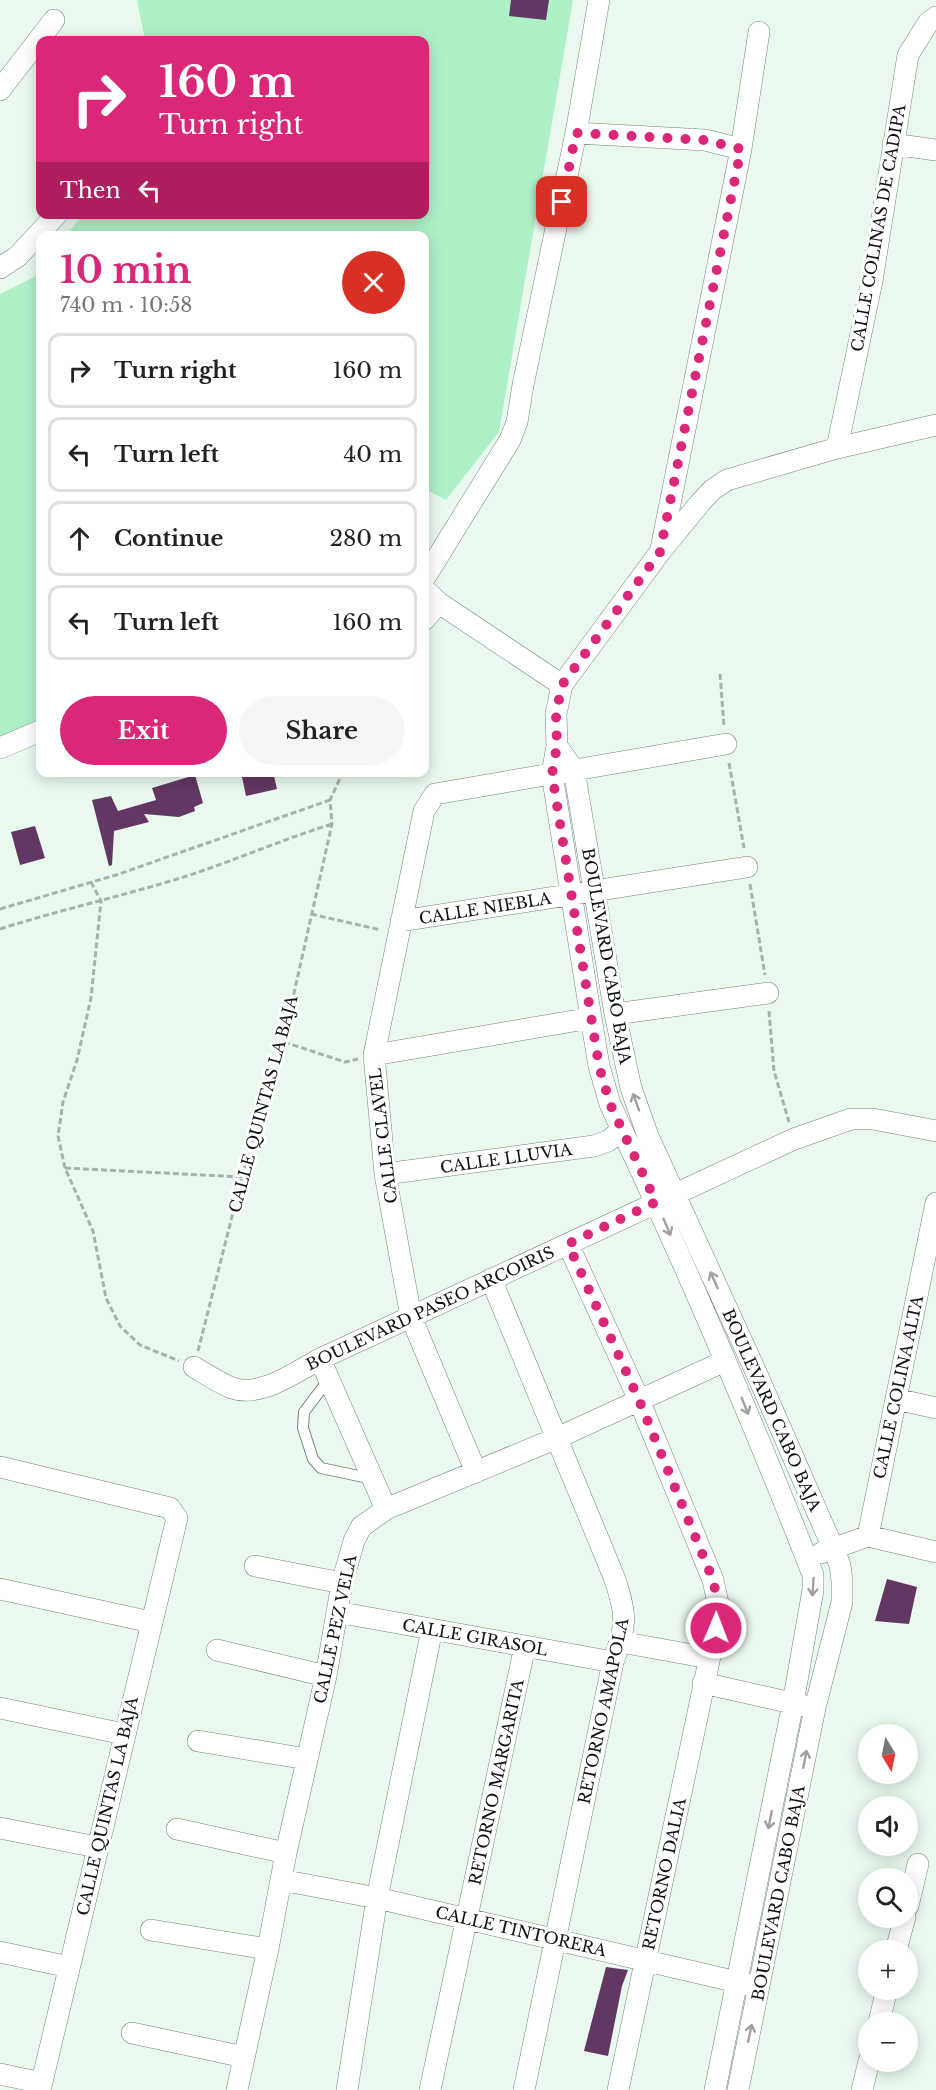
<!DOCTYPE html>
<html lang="en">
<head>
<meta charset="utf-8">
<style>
	body { margin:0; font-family:"Libre Baskerville",serif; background:#f6f6f6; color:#222; height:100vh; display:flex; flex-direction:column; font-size:22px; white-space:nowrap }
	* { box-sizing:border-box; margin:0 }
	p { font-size:20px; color:#767676 }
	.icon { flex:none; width:33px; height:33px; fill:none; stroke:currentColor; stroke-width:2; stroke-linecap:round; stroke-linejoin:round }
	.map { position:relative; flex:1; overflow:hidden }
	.drawer { position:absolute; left:36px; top:231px; width:393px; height:546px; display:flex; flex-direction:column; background:#fff; border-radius:12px; box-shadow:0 3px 15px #0003 }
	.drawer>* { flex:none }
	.banner { position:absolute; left:36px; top:36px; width:393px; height:183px; border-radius:12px; box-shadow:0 3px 15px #0003; background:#db2777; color:#fff; overflow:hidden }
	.needle { width:39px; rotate:170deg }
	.buttons { position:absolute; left:858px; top:1724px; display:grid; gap:12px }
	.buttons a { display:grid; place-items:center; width:60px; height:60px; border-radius:50%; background:#fff; box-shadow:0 3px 15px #0003; font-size:30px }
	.pin { position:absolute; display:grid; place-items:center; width:51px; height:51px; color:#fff; margin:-26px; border-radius:12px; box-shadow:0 3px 9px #0006 }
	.me { position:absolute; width:66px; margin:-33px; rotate:1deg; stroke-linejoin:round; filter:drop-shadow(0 0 4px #0008) }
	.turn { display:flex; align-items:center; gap:21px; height:126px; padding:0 24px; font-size:27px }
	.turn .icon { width:78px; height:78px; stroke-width:2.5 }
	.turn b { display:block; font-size:42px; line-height:51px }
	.then { display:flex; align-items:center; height:57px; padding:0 24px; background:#0003; gap:12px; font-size:22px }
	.round { display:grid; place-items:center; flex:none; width:63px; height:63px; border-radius:32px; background:#f6f6f6 }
	.head { display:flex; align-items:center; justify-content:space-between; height:102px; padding:0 24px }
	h1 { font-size:36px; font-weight:700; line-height:45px; color:#db2777 }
	.button { display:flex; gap:12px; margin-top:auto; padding:12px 24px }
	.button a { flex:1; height:69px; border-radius:36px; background:#db2777; color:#fff; font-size:24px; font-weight:700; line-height:69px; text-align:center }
	.button a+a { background:#f6f6f6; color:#222 }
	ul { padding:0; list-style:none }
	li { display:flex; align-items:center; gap:18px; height:75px; margin:0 12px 9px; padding:0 12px; border:3px solid #e0e0e0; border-radius:12px }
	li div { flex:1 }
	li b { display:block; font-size:22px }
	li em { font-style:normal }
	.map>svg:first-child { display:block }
	.green { fill:#aef1c7 }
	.building { fill:#633763 }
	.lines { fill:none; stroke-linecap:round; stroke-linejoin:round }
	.service-casing { stroke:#75847a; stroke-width:12 }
	.minor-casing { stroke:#75847a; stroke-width:22 }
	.path { stroke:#a6b3aa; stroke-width:3; stroke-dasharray:6 3; stroke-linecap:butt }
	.service { stroke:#fff; stroke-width:10 }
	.minor { stroke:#fff; stroke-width:21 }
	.oneway { stroke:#9fa19f }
	.route { stroke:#db2777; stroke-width:10; stroke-dasharray:0 18 }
	.labels { text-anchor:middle; stroke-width:6; stroke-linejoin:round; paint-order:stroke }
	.street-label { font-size:16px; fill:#0e1410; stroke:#fff }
</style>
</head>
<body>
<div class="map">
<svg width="936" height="2090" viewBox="0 0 936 2090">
	<rect width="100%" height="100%" fill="#e9f9ee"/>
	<!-- green -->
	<path class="green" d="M137,0H573L499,432L446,500L425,489L424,236H66L82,215L424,214V40H145Z
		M40,269V723L0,738V294L34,277Z"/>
	<!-- building -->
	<path class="building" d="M511,0H549L546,20L509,16Z
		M241,772H273L277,789L246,796Z
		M195,775L203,803L194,807L195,811L179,817L144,814L149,822L114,831L112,865L109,866L92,800L111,796L118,811L156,800L152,788Z
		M35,826L45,858L20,865L11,832Z
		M887,1579L917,1587L909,1624L875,1621Z
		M606,1967L628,1970L622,1986L608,2056L584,2051Z"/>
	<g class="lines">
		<!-- service casing -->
		<g class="service-casing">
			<path id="service" d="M329,1379L304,1412L303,1428L313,1459L321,1468L373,1479"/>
		</g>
		<!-- minor casing -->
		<g class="minor-casing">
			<path id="minor" d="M0,90L54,20
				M576,133L705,140L741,149
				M893,144L936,150
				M0,268L18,256L57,214
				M837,448L872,281L908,55L928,23L936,17
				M661,549L741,149L759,32
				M424,579L510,440L517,422L523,385L576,133L599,0
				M424,589L439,603L562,685
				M424,620L439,603
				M557,746L574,770L615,1014L631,1088L648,1136L756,1372L833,1548L840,1565L842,1581V1602L815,1708L738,2090
				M0,748L40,731
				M401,921L747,867
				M615,1014L768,993
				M374,1055L591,1018
				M385,1174L594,1146L608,1141L622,1130
				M568,1244L639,1400L713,1580L718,1603L716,1628L618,2090
				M491,1279L614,1577C627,1615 627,1624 613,1662L524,2090
				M320,1359L386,1509
				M194,1367C206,1374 219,1383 232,1388C261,1398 295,1372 320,1359L794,1139L851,1119H873L936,1131
				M896,1399L936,1408
				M0,1467L170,1508L177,1518L40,2090
				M476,1472L411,1317L385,1174L374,1055L424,811L435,794L726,744
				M868,1536L936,1203
				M821,1553L868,1536L936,1552
				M255,1566L342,1583
				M0,1589L151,1622
				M337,1612L613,1662
				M621,1642L709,1658
				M217,1650L326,1676
				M703,1683L805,1706
				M0,1708L124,1734
				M198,1741L307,1759
				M0,1828L97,1847
				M177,1829L286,1853
				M281,1880L377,1898L750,1985
				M908,1906L918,1864
				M151,1930L268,1949
				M896,1950L905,1917
				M0,1952L69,1967
				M879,2022L887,1989
				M132,2033L244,2057
				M0,2074L42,2083
				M237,2090L268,1949L286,1853L326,1676L342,1583L354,1541L361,1527L386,1509L557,1438L725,1361
				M347,2090L377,1898L432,1629
				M430,2090L525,1646
				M715,2090L793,1703L813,1590V1575C751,1416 683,1259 610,1104L599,1066L591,1018L552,774L557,746L556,714L562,685L660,552L700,503L712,490L727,480L837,448L936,425
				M862,2090L869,2061"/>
		</g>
		<!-- path -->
		<path class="path" d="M720,674L724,726
			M729,763L744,848
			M91,882L101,901L91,998L77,1060L63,1102L58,1136L65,1168L93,1231L106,1298L120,1326L140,1345L179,1361
			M750,884L765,975
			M0,909L116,875L330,800
			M311,914L381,930
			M0,929C63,909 127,895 190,875C238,859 284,839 332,824
			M769,1011L774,1071L789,1122
			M284,1042L345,1062L358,1059
			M65,1168L242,1177
			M198,1351L242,1177L283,1042L332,824L330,800L343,772"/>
		<!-- service -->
		<use href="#service" class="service"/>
		<!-- minor -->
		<use href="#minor" class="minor"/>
	</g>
	<!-- one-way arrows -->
	<defs><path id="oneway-shaft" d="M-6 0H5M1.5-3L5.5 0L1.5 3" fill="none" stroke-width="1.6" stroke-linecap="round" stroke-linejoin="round" transform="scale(1.5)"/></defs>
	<g class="oneway">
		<use href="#oneway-shaft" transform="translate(636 1102) rotate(-110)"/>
		<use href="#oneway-shaft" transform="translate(667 1227) rotate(67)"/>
		<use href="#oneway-shaft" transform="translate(714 1280) rotate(-114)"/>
		<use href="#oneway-shaft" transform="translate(745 1406) rotate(68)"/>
		<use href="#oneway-shaft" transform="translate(813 1587) rotate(94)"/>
		<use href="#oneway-shaft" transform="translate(805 1759) rotate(-79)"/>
		<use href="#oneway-shaft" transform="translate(770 1820) rotate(101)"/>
		<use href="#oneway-shaft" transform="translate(750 2033) rotate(-78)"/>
	</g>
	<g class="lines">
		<!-- route -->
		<path class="route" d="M562,202L576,133L705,140L741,149L660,552L562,685L556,714L557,746L552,774L599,1066L610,1104L656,1202L568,1244L639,1400L713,1580L718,1603L716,1628"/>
	</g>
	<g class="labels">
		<!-- street labels -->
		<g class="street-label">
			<text transform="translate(878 228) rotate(-80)" y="6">CALLE COLINAS DE CADIPA</text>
			<text transform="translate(485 908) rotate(-9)" y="6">CALLE NIEBLA</text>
			<text transform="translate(607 956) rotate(80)" y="6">BOULEVARD CABO BAJA</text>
			<text transform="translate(263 1104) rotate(-75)" y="6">CALLE QUINTAS LA BAJA</text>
			<text transform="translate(383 1136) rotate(-97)" y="6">CALLE CLAVEL</text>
			<text transform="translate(506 1158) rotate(-8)" y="6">CALLE LLUVIA</text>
			<text transform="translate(430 1308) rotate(-25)" y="6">BOULEVARD PASEO ARCOIRIS</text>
			<text transform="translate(898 1387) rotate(-78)" y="6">CALLE COLINA ALTA</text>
			<text transform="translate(772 1410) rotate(66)" y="6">BOULEVARD CABO BAJA</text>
			<text transform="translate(335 1629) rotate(-78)" y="6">CALLE PEZ VELA</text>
			<text transform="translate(475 1637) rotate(10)" y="6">CALLE GIRASOL</text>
			<text transform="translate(603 1711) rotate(-78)" y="6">RETORNO AMAPOLA</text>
			<text transform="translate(496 1782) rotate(-78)" y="6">RETORNO MARGARITA</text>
			<text transform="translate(107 1806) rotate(-77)" y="6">CALLE QUINTAS LA BAJA</text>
			<text transform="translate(664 1874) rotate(-78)" y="6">RETORNO DALIA</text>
			<text transform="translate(778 1893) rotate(-79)" y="6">BOULEVARD CABO BAJA</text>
			<text transform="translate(521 1931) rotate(13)" y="6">CALLE TINTORERA</text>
		</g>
	</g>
</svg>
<div class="buttons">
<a><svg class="needle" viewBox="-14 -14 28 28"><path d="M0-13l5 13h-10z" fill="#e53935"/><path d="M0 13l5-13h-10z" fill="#767676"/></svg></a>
<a><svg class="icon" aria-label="sound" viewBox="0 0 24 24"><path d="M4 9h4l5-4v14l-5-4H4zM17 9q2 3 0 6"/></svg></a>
<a><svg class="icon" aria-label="search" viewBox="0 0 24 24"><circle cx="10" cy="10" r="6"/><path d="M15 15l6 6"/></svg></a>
<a>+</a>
<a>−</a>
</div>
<div class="pin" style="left:562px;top:202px;background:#d93025"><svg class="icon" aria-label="arrive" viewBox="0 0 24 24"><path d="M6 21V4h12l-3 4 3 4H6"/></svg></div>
<svg class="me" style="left:716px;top:1628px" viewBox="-20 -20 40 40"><circle r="17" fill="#db2777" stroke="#fff" stroke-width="3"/><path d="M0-11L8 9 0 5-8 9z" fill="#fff"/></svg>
<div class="banner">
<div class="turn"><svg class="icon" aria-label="right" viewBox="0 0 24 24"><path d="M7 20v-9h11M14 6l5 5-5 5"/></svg><div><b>160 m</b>Turn right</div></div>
<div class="then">Then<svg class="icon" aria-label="left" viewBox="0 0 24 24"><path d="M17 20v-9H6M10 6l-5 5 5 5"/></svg></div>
</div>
<section class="drawer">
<div class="head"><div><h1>10 min</h1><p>740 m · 10:58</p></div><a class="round" style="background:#d93025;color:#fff"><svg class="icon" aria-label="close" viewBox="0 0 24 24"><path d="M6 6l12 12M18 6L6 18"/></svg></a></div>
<ul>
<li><svg class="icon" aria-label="right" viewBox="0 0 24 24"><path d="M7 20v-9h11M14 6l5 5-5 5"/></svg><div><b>Turn right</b></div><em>160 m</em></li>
<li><svg class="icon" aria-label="left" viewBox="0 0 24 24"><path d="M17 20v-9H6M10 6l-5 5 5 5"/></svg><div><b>Turn left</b></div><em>40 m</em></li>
<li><svg class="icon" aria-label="ahead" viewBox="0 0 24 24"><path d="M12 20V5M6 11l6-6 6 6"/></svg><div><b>Continue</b></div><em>280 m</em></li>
<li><svg class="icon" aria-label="left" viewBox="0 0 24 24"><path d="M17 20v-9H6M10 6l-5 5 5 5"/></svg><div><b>Turn left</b></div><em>160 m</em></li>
</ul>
<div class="button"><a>Exit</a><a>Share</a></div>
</section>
</div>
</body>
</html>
